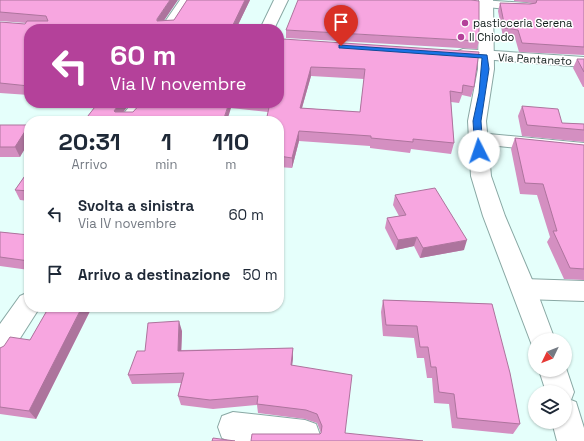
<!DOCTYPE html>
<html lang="it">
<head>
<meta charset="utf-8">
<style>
	body { margin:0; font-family:"Space Grotesk",sans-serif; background:#f2f2f3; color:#1f2937; height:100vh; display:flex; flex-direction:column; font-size:15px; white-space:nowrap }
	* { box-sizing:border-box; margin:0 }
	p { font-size:13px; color:#747a83 }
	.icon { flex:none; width:22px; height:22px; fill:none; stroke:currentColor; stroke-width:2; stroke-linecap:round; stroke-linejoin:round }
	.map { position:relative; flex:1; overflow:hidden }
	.details { position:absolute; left:24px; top:116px; width:260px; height:196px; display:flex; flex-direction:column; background:#fff; border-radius:16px; box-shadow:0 1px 3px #0004 }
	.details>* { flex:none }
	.hud { position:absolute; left:24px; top:24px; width:260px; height:84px; border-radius:16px; box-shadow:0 1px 3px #0004; background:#b4419a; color:#fff; overflow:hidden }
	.needle { width:26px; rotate:227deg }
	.tools { position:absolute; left:528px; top:333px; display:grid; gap:8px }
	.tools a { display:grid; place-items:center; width:44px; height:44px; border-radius:50%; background:#fff; box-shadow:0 1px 3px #0004; font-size:20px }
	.pin { position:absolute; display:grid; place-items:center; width:34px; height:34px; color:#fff; margin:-41px -17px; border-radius:50% 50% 50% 0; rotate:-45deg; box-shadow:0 0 4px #0007 }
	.pin .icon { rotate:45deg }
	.me { position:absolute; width:44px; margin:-22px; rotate:356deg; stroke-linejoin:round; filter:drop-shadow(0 0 3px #0008) }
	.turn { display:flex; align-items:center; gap:14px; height:84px; padding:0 20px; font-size:18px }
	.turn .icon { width:52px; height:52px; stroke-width:2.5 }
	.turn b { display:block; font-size:28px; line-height:34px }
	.eta { display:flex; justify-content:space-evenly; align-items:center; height:68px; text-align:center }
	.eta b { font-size:24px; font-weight:700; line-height:28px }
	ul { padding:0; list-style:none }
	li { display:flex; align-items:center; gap:12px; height:60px; padding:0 20px }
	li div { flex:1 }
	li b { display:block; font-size:15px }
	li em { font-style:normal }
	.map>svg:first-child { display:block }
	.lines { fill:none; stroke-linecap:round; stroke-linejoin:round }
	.minor-casing { stroke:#89a8a4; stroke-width:2 }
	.major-casing { stroke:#89a8a4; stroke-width:2 }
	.minor { fill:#fff; fill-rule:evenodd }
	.major { fill:#fff; fill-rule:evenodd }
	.wall { fill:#d48fc1; fill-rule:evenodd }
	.shaded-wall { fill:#ad749d }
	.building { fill:#f7a6e0; stroke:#ad749d; fill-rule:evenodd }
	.route { fill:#1a73e8; stroke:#114b97 }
	.poi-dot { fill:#b4419a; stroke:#fff; stroke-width:1.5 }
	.labels { text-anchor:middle; stroke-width:3; stroke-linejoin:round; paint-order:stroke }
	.far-poi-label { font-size:11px; fill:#111d1b; stroke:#fff; text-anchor:start }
	.far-street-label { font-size:11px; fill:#111d1b; stroke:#fff }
</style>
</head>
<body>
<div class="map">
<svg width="584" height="441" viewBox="0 0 584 441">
	<rect width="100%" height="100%" fill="#e5fffb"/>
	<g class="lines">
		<!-- minor casing -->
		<g class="minor-casing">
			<path id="minor" d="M180,0H190L192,2L174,29H160Z
				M274,0H288L274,29H260Z
				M481,0L527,3L532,4L534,7L532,10L527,11L486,7L481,6L479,3Z
				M463,49L584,57V67L458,57L455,54L458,51Z
				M132,103H150L136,121H118Z
				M478,133L584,143V155L471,143L469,139L471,135Z
				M524,279L584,281V301L524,299L515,296L512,289L515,282Z
				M29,292V307H40L10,354L0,358V324L20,296Z
				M233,412L305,420L316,424L320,435L319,441H230L222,438L218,427L222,416Z"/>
		</g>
		<!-- major casing -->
		<g class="major-casing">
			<path id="major" d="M479,0H493L494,69L486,121L491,176L505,216L536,289L555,340H535V349L533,348L483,216L471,176L468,121L478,69Z
				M565,365L574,392L571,400L576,402L584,428V441H557L552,422H565V392H546L539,370H565Z"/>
		</g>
		<!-- minor -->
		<use href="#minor" class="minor"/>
		<!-- major -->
		<use href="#major" class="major"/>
	</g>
	<!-- wall -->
	<path class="wall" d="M0,0L164,21L174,20L187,0H250L236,29H29V95L0,93V22L25,24L26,23L0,21Z
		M514,0H584V55L519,52L515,38L503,37L498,11L500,3L530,4L533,3H532L514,1Z
		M286,30L479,41L477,49L286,38Z
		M279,42L474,87L471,97L462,95L459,103L451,102L454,143L451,154L411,149L410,153L370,148V146L299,141L292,168L279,167V121L268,112L231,108L84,121L98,103H130L123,112H133L141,103H279ZM311,76L364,79L360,112L302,108Z
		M577,59H584V87H583L573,68Z
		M522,106L562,123L584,124V142L522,136L518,116Z
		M0,125H29L20,157H0Z
		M515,138L584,145V280L564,279L547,242L550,237L537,195L520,194L511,149Z
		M29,170V201L20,200L15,190Z
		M395,195L464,250L420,258L414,246L396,250L385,228L387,218L399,216L393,205Z
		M0,232L29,235V270L0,266Z
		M383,300L492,304L520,424L513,434L452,428L449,404L434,403L432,378H427L424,358H417L414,338L383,336L381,312Z
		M49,307H103L101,311L91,309L36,419L0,414V348L30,340Z
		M182,331L181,350L293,348V358L292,365L345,433L320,434L321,433L317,423L305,419L258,413L257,405L213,409L181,405L178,396L181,383L132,384L128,375Z"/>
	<!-- shaded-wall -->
	<path class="shaded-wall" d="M170,0H178L159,28L157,19Z
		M245,0H250L236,29H231Z
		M311,67V76L299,118L300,108Z
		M120,103H130L117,121L114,111Z
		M229,103H231V108L227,121H223Z
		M29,125V142L20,157L15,147Z
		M299,131V141L292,168V158Z
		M417,237L414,246L396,250L398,240Z
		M467,240L464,250L420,258L423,248Z
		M82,307H90L91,309L36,419L29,411Z
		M99,307H103L101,311Z
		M179,321L182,331L181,360L178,351Z
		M293,348V358L291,374V365Z"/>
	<!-- building -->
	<path class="building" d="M0,0H170L157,19V21L174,20L187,0H245L231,29H29V86L0,83V22L25,24L27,21H48L46,16L0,12Z
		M298,0H471L479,1V41L286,30Z
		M537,0H584V47L522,43L518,30L505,28L500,3L530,4L536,3Z
		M283,39L479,52L474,87L463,85L462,93L450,91L454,143L413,139V142L371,138V136L299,131L292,158L279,156V121H266L270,103H279V42H282ZM311,67L365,69L360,112L300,108Z
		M577,59H584V72Z
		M98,103H120L114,111L115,112H133L141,103H229L223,121H84Z
		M522,106L558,109L562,123L584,124V130L527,125Z
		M0,125H29L15,147H0Z
		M515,138L584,145V269L570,268L553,231H557L543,184L525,183Z
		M29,170V191L15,190Z
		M435,188L467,240L423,248L417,237L398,240L387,218L406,215L395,195Z
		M0,232L29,235V261L0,257Z
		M383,300L492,304L510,373L520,424L457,418L454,394L439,392L436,367H431L428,347H420L417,326L386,325Z
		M49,307H82L29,411L0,407V348L4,346L10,337L30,340Z
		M179,321L178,351L293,348L291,365L352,375L345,433L423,441H251L252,434H320L321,433L322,426L317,414L306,410L257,404L258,396L210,400L178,396L184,373L128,375L137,351H145L148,323Z
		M213,438L235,441H212Z"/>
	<!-- route -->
	<path class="route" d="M339,45L487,55L489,69L481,121L483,151L482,153H476L475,151L473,121L479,93L482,58L341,48H339Z"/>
	<!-- markers -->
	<g class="poi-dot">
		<circle cx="465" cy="23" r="4"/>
		<circle cx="461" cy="37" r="4"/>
	</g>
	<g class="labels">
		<!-- far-poi labels -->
		<g class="far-poi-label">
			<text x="473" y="27">pasticceria Serena</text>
			<text x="469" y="41">Il Chiodo</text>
		</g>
		<!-- far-street labels -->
		<g class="far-street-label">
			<text transform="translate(535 59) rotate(3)" y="4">Via Pantaneto</text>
		</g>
	</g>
</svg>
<div class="tools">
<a><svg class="needle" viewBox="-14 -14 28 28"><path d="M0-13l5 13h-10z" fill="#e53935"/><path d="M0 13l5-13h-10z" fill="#747a83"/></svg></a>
<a><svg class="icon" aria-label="layers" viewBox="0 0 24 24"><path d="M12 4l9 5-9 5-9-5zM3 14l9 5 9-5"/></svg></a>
</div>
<div class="pin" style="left:341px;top:46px;background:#d93025"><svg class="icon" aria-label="arrive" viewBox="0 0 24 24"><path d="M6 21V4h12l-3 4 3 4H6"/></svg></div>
<svg class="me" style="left:479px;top:151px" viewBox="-20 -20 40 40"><circle r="19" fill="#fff"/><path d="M0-13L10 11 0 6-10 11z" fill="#1a73e8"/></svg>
<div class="hud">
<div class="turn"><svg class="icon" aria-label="left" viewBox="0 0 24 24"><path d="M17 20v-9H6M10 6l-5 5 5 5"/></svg><div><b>60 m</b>Via IV novembre</div></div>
</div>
<section class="details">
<div class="eta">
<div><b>20:31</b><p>Arrivo</p></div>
<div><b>1</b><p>min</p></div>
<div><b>110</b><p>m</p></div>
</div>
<ul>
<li><svg class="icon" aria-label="left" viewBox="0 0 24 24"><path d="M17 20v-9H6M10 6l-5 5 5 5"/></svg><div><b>Svolta a sinistra</b><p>Via IV novembre</p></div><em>60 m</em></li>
<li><svg class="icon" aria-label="arrive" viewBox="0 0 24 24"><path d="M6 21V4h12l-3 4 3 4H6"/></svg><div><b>Arrivo a destinazione</b></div><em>50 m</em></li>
</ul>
</section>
</div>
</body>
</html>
